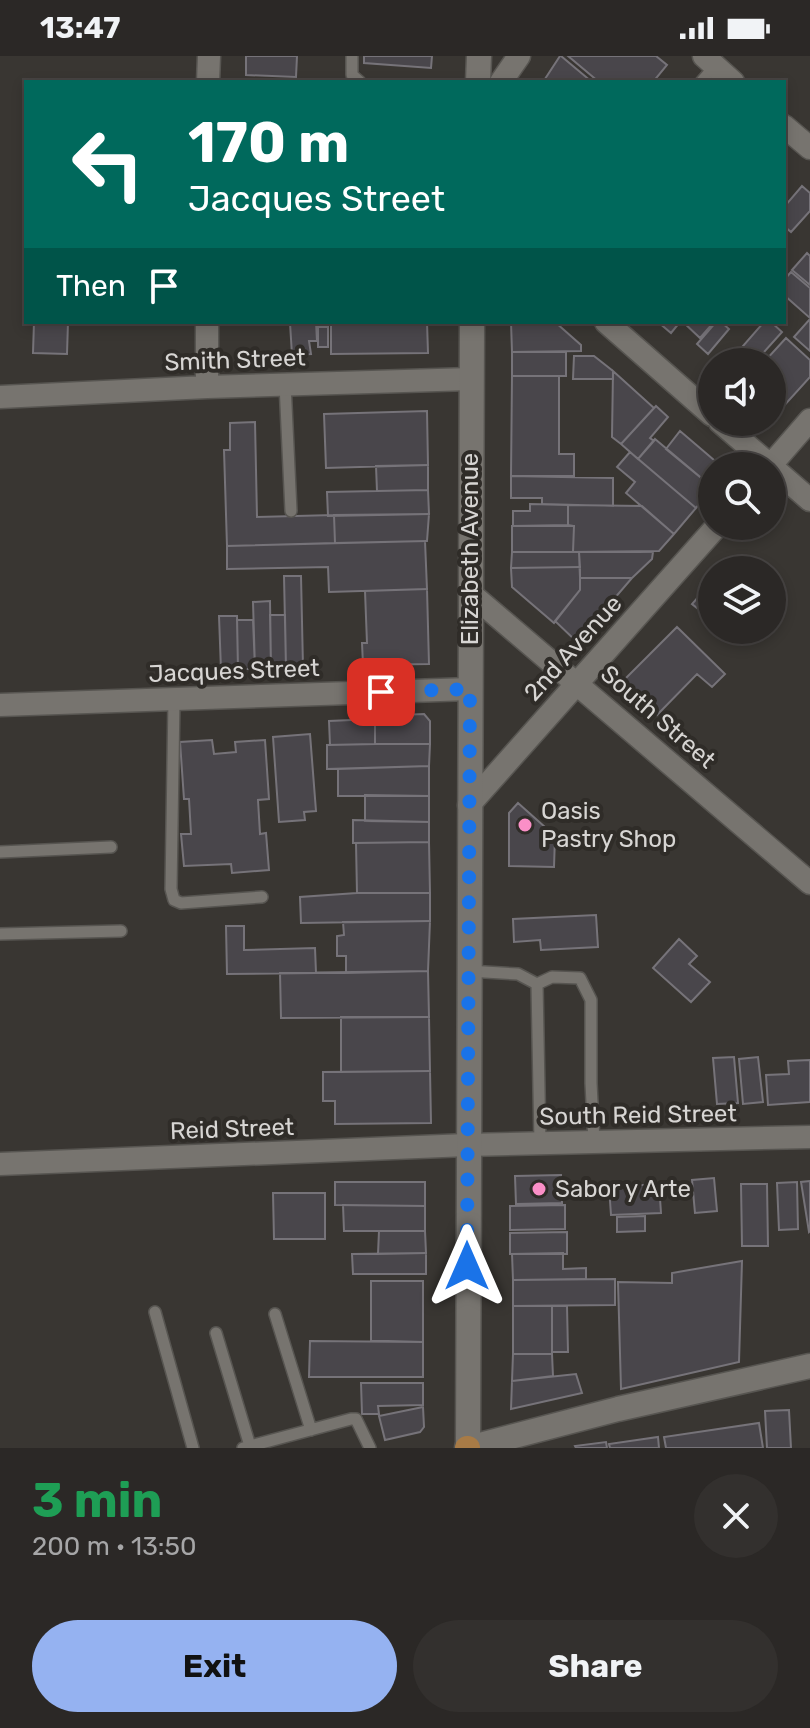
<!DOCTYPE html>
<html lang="en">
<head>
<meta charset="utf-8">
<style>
	body { margin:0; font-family:Rubik,sans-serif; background:#33302e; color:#f1f3f6; height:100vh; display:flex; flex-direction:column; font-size:30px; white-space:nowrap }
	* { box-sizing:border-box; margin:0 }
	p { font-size:26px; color:#a6a6a7 }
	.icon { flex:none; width:44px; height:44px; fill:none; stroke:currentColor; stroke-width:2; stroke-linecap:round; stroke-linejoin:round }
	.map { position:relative; height:1392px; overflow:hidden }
	.sheet { display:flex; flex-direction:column; background:#2b2826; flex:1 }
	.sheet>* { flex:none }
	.guide { position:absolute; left:24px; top:24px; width:762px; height:244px; border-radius:0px; box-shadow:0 4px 12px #0003,0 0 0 2px #474443; background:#00695c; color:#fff; overflow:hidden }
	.buttons { position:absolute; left:698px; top:292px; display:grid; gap:16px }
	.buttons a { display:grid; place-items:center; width:88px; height:88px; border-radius:50%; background:#2b2826; box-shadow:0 4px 12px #0003,0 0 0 2px #474443; font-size:40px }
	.pin { position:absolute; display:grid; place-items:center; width:68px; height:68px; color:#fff; margin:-34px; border-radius:16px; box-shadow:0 4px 12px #0006 }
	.me { position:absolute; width:88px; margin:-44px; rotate:0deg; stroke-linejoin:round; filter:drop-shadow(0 0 6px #0008) }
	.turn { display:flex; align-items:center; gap:28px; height:168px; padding:0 32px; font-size:36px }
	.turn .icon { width:104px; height:104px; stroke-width:2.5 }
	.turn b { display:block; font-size:56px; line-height:68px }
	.then { display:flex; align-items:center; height:76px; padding:0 32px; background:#0003; gap:16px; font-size:30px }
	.round { display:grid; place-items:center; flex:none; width:84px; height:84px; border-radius:42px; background:#33302e }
	.head { display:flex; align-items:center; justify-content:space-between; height:136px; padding:0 32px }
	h1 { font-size:48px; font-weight:700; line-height:60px; color:#1e9e55 }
	.primary-button { display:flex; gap:16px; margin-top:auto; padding:16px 32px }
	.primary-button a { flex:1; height:92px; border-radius:48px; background:#95b2f1; color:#111; font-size:32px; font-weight:700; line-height:92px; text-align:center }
	.primary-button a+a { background:#33302e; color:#f1f3f6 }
	.status { display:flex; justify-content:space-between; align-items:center; height:56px; padding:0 40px; background:#2b2826; direction:ltr }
	.status svg { height:22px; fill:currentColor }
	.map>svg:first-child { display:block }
	.building { fill:#49464b; stroke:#767379; stroke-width:2 }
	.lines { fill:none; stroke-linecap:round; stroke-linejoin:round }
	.service-casing { stroke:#575551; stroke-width:14 }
	.minor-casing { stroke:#575551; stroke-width:25 }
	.tertiary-casing { stroke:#575551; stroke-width:27 }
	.trunk-casing { stroke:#575551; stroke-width:27 }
	.service { stroke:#77746f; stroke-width:11 }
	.minor { stroke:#77746f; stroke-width:22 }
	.tertiary { stroke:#77746f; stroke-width:24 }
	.trunk { stroke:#a87b46; stroke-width:24 }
	.route { stroke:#1a73e8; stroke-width:14; stroke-dasharray:0 25.2 }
	.poi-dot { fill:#fa8fc7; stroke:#2f2c28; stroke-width:3 }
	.labels { text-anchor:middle; stroke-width:8; stroke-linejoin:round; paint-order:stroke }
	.street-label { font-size:24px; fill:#d7d5d3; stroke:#2f2c28 }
	.poi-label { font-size:24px; fill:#d7d5d3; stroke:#2f2c28; text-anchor:start }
</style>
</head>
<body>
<div class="status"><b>13:47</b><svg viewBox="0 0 49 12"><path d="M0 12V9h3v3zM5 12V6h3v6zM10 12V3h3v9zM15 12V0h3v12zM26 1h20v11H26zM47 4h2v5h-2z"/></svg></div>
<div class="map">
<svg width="810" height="1392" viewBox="0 0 810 1392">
	<rect width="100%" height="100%" fill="#393632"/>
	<!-- building -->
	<path class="building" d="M246,0H297L296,21L246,19Z
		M364,0H432L431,12L364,7Z
		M560,0H561L592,26H543Z
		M568,0H656L667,9L653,26H599Z
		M802,130L810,137V155L791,176L784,170V151Z
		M807,197L810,200V229L792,214Z
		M791,216L810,232V262L784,239V224Z
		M810,263V295L794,281Z
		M34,266H68L67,298L33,297Z
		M316,266L317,285H309L311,298L292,299L290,267Z
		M331,266H427L428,297L331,298Z
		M511,266H555L581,289V295L512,296Z
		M658,266H680L671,277Z
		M683,266H714L700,282Z
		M716,266H721L729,273L708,298L697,288Z
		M764,266H771L782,276L755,306H729Z
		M318,271H328V291H318Z
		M786,282L810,304V321L772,363V306H764Z
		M512,296H566V320H512Z
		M574,300H594L613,315V323H573Z
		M613,315L654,352L621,388L612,381Z
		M512,320H559V398H574V420H511Z
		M656,350L668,361L650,382L654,385L638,403L621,388Z
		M427,355L428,409L326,412L324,358Z
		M255,366L257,461L334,459L335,487L227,490L224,394H230V367Z
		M680,375L721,410H712V431L666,393Z
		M655,383L712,431L696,452L638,403Z
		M630,396L696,452L674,478L626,437L635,426L617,411Z
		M428,409V434L377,435L376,410Z
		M511,420L613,422V450L542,448V442H511Z
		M428,434L429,458L328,460L327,436Z
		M530,448L568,449V469L513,470V455H530Z
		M568,449L642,450L674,478L659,495L573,496L574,470L568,469Z
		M429,458L427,485L335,487L334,459Z
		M512,470H574L573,496H512Z
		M425,485L427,533L329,536L328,511L227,513V490Z
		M512,496H579L580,511L511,512Z
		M579,496H653L652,503L632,522H580Z
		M580,511V534L554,567L512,531L511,512Z
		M284,520H301L303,611L286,612Z
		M580,522H632L577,586L555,565L580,534Z
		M707,531L712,535V564L692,548Z
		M427,533L429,608L363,609L362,587H367L365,535Z
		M270,545L271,612L255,613L253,546Z
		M270,559H285L286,612H271Z
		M219,560H237L238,613L221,614Z
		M237,564H253L255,613H238Z
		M677,571L725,618L712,631L697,618L657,659L623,625Z
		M724,574H746L736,584Z
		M424,658L430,665V688H375V660Z
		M375,663V688L330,689L329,665Z
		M310,678L316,755L304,756L305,764L279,766L273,681Z
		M212,684L214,698L236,696L235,686L265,684L269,743L258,744L260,778L266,777L269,814L232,817L231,808L184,810L181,778H191L189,743H184L180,686Z
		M375,688H430L429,710L327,713V689Z
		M429,710V740H338V713Z
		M365,739L429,740V766L365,765Z
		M518,747L555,780L554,811L509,810V757Z
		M353,764L429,766V786L353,787Z
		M429,786L430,837H357L356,787Z
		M357,837H430V865L301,867L300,841Z
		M596,859L598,891L541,894L540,884L514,886L513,863Z
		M430,865L428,915L346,917V900H337V880L344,879L343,866Z
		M226,870H244V894L315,892L316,917L227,918Z
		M679,883L697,900L689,908L710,926L691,946L653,912Z
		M428,915L429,961L281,962L280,917Z
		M341,961H429L430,1015L341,1016Z
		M734,1001L738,1047L717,1048L713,1002Z
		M758,1001L763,1046L743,1048L739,1003Z
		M810,1004V1046L768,1049L766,1019L789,1018L788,1005Z
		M430,1015L431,1067L335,1068V1045H323V1016Z
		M561,1119L562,1147L516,1148L515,1120Z
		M714,1122L717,1155L695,1157L692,1124Z
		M810,1125V1175L809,1176L801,1126Z
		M335,1126H425V1150L335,1149Z
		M797,1126L798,1173L779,1174L777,1127Z
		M659,1128L661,1157L611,1159L609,1131Z
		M741,1128H767L768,1190H742Z
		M273,1137H325V1183H274Z
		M343,1149L425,1150V1175H344Z
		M565,1149V1173L510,1174V1150Z
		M645,1160V1175L617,1176V1161Z
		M379,1175H425L426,1197L378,1198Z
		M567,1176V1198H510V1177Z
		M426,1197V1218H353L352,1198Z
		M563,1197V1213L586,1212V1223L513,1224L512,1198Z
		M742,1205L739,1306L621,1333L618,1226L672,1227V1217Z
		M615,1223V1249L513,1250V1224Z
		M371,1225H423V1286L371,1285Z
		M513,1250H552V1298H513Z
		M552,1250H567L568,1296H552Z
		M310,1285L423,1286V1321H309Z
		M513,1298H552L553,1320L512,1325Z
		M576,1318L582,1337L511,1353L512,1325Z
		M361,1327H423V1349L378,1350L379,1358H362Z
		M423,1351L424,1371L420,1376L385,1384L379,1360Z
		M789,1354L791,1392H767L765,1355Z
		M759,1367L763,1392H666L664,1381Z
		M658,1381L659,1392H610L609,1388Z
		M606,1386L607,1392H576L575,1390Z"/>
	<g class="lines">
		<!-- service casing -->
		<g class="service-casing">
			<path id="service" d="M352,0V19L360,26
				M701,26L715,10
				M285,328L291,455
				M174,643L171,833L174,844L181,847L262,841
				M0,796L111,791
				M0,878L121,875
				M468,915L518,918L537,928
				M540,1087L537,928L552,921L580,922L591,944V1027L594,1086
				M155,1256L193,1392
				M275,1258L311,1374
				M216,1277L250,1390
				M243,1392L351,1363H356L370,1392"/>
		</g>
		<!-- minor casing -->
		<g class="minor-casing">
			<path id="minor" d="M704,0L733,26
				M208,26L209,0
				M501,26L519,0
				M784,70L810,92
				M606,266L712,359
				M207,331V266
				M0,341L207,331L471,323
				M720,366L771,410
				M770,410L810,364
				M772,411L810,444
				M470,537L810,827
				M0,649L470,633
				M469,749L717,470
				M0,1108L467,1089L810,1081"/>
		</g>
		<!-- tertiary casing -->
		<g class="tertiary-casing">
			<path id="tertiary" d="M478,26L479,0
				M468,1392L472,266
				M468,1392L618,1353L810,1310"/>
		</g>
		<!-- trunk casing -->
		<g class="trunk-casing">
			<path id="trunk" d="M467,1392H468"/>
		</g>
		<!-- service -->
		<use href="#service" class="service"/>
		<!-- minor -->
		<use href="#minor" class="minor"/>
		<!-- tertiary -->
		<use href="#tertiary" class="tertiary"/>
		<!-- trunk -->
		<use href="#trunk" class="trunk"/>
	</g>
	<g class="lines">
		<!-- route -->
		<path class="route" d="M381,636L470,633L467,1210"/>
	</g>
	<!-- markers -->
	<g class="poi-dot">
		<circle cx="525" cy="769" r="8"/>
		<circle cx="539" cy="1133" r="8"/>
	</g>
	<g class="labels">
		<!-- street labels -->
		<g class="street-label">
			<text transform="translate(235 304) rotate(-2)" y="8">Smith Street</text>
			<text transform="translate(470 493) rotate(-90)" y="8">Elizabeth Avenue</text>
			<text transform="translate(573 592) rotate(-48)" y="8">2nd Avenue</text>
			<text transform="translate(234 615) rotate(-2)" y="8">Jacques Street</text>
			<text transform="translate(658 661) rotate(41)" y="8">South Street</text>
			<text transform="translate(638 1059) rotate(-1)" y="8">South Reid Street</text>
			<text transform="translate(232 1073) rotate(-2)" y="8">Reid Street</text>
		</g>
		<!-- poi labels -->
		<g class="poi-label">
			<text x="541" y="763">Oasis<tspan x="541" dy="28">Pastry Shop</tspan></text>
			<text x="555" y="1141">Sabor y Arte</text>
		</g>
	</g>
</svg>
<div class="buttons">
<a><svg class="icon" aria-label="sound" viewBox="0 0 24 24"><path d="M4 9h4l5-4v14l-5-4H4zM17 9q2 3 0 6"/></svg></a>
<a><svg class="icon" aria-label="search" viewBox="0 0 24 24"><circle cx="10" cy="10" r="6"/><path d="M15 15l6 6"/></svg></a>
<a><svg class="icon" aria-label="layers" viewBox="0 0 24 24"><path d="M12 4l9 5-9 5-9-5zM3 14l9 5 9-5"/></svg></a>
</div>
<div class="pin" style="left:381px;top:636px;background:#d93025"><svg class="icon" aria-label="arrive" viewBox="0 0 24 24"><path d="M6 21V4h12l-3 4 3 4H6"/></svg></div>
<svg class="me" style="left:467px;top:1210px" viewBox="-20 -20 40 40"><path d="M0-17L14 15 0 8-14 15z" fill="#1a73e8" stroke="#fff" stroke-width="4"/></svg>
<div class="guide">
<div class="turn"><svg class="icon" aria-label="left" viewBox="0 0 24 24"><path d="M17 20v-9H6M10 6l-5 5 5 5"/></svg><div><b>170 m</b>Jacques Street</div></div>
<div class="then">Then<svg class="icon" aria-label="arrive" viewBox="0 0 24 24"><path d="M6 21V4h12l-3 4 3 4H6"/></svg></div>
</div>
</div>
<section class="sheet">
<div class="head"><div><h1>3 min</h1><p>200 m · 13:50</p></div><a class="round"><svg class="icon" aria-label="close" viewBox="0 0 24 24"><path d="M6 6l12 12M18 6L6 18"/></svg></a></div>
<div class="primary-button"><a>Exit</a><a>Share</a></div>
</section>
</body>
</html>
